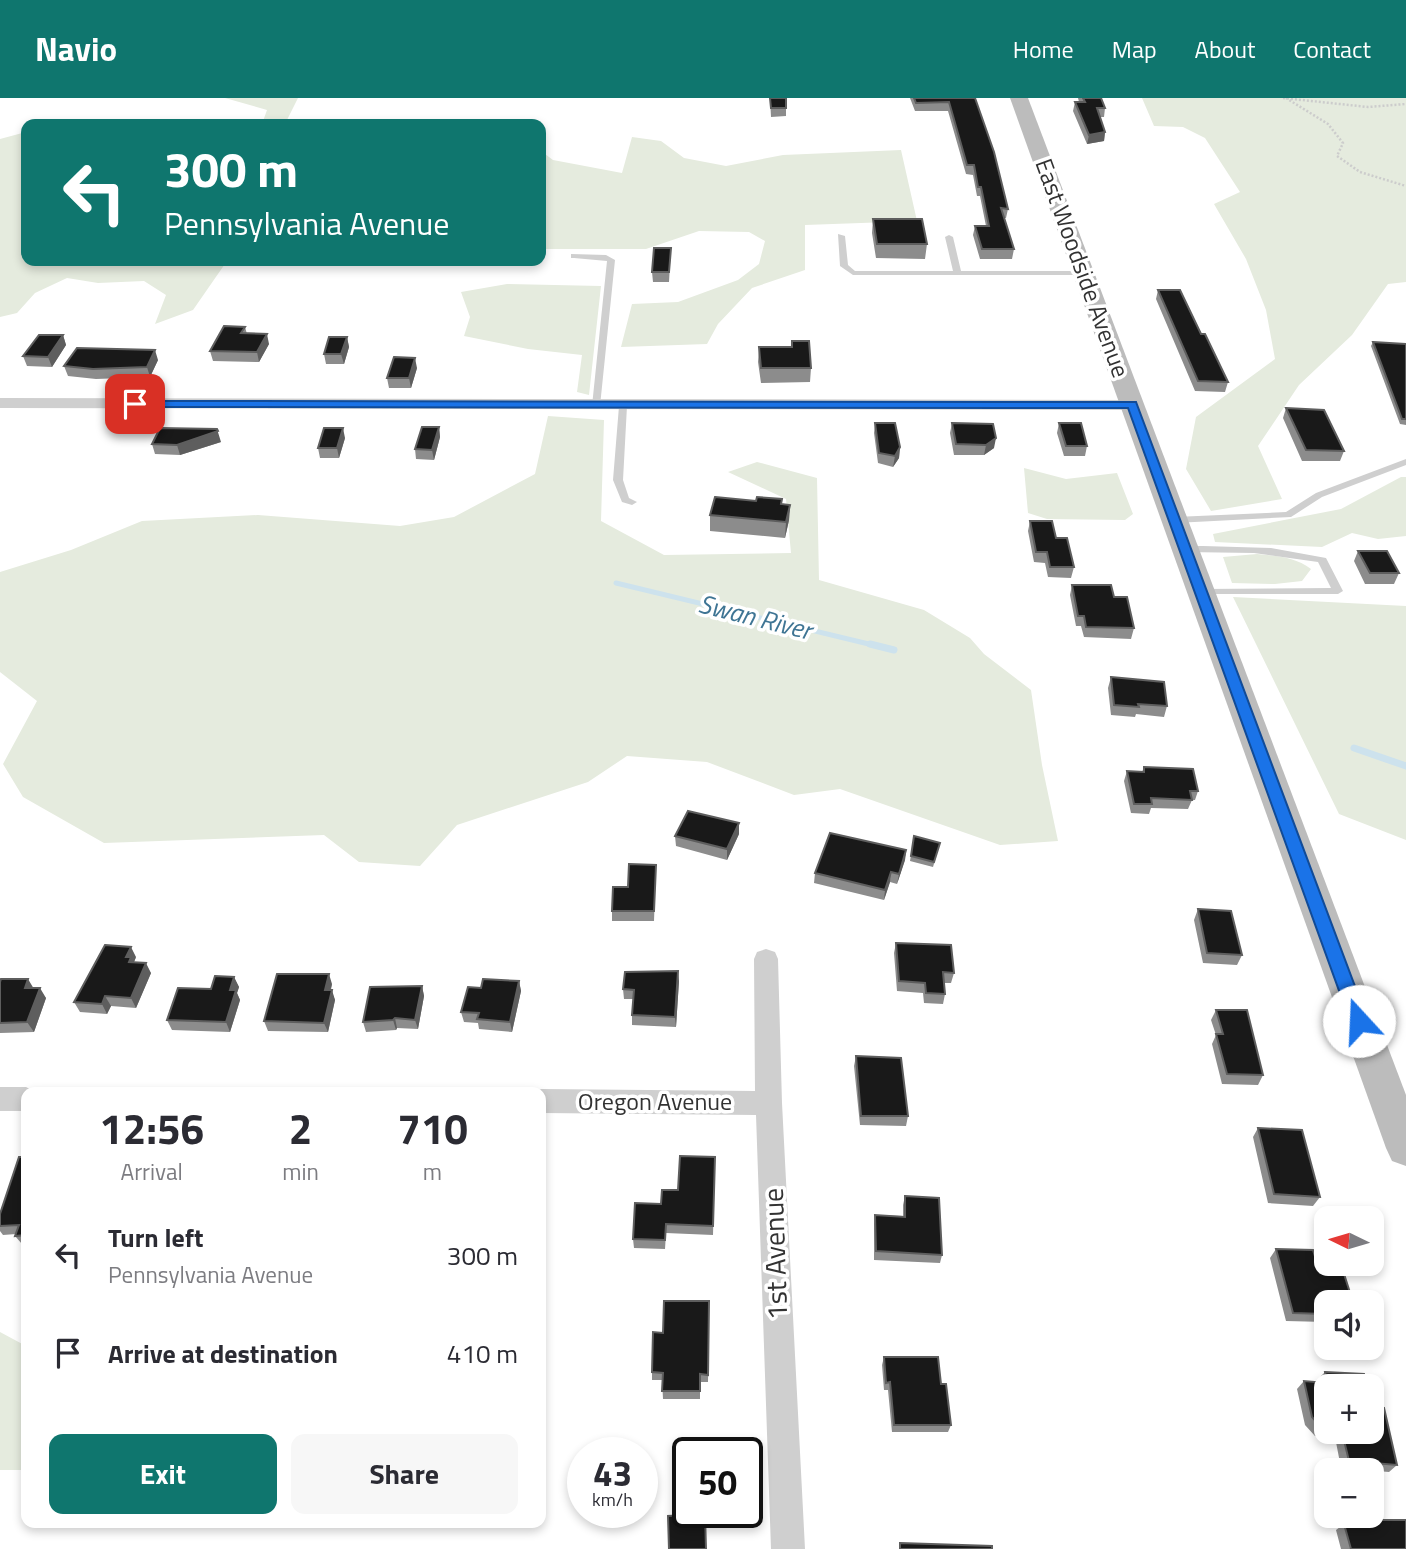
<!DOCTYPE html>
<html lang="en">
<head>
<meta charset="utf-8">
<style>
	body { margin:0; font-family:"Titillium Web",sans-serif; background:#f7f7f7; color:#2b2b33; height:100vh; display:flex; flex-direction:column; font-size:26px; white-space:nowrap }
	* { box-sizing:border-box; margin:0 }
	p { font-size:23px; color:#7c7c81 }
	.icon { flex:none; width:38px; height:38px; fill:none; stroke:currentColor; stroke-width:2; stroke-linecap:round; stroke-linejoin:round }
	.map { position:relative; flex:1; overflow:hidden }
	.sheet { position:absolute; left:21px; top:989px; width:525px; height:441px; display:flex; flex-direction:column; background:#fff; border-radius:14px; box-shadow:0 4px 10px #0003 }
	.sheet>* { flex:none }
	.hud { position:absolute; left:21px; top:21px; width:525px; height:147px; border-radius:14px; box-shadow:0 4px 10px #0003; background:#0f766e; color:#fff; overflow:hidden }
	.needle { width:46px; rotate:275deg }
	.buttons { position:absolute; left:1314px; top:1108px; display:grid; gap:14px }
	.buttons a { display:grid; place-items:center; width:70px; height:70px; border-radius:14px; background:#fff; box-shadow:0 4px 10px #0003; font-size:35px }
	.speed { position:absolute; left:567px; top:1339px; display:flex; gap:14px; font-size:35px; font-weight:700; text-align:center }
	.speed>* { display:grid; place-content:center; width:91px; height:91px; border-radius:50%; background:#fff; box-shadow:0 4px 10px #0003; line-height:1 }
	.speed small { font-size:18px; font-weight:400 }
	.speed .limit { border:4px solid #111; border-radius:10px; background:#fff; color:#111 }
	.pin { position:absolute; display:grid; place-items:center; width:60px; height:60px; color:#fff; margin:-30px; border-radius:14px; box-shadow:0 4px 10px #0006 }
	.me { position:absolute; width:77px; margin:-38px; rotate:340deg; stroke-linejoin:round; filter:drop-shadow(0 0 5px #0008) }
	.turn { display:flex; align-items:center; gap:24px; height:147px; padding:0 28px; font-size:32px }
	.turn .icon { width:91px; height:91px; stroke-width:2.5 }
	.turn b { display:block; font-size:49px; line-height:60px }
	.eta { display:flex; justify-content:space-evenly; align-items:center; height:119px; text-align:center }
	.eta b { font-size:42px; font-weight:700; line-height:49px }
	.button { display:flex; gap:14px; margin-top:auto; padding:14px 28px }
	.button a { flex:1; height:80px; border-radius:14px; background:#0f766e; color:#fff; font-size:28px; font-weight:700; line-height:80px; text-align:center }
	.button a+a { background:#f7f7f7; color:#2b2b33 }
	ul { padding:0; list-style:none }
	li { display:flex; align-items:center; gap:21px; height:98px; padding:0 28px }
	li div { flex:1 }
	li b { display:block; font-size:26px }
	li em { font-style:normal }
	header { display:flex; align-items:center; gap:42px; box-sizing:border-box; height:98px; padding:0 35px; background:#0f766e; color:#fff }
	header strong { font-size:33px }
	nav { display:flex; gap:38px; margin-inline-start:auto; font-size:24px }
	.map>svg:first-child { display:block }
	.green { fill:#e5ebde }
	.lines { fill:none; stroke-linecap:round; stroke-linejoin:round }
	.stream-far1 { stroke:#cde2ed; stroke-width:5 }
	.stream { stroke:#cde2ed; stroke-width:7 }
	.path { stroke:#ccc; stroke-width:2.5; stroke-dasharray:2 2; stroke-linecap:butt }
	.lane { fill:#cfcfcf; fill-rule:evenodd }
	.street { fill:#cfcfcf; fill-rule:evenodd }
	.secondary { fill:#bcbcbc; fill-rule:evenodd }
	.wall { fill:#8c8c8c }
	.shaded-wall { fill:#5e5e5e }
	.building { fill:#191919; stroke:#5e5e5e; stroke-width:2 }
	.route { fill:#1a73e8; stroke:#114b97; stroke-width:2 }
	.labels { text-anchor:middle; stroke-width:7; stroke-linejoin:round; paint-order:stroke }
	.street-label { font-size:24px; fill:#323232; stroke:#fff }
	.water-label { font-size:26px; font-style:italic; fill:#3f7594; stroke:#fff }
	.near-street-label { font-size:28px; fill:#323232; stroke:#fff }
</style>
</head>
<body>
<header>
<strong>Navio</strong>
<nav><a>Home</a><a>Map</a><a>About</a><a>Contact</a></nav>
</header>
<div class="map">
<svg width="1406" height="1451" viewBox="0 0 1406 1451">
	<rect width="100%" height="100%" fill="#fff"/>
	<!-- green -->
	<path class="green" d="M225,0H298L285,26H262L267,12Z
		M1142,0H1406V184L1388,186L1352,237L1299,287L1258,348L1282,401L1211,413L1186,371L1196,319L1275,261L1266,212L1246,161L1214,106L1240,94L1205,40L1183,29L1154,28Z
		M26,34V58L22,66H26V163H227L193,212L155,226L166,197L144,183L98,185L67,180L35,195L17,215L0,219V41Z
		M632,39L661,43L684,60L726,68L783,57L901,52L917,123L805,127V172L752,190L718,226L707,246L621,249L632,206L678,204L738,182L759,166L765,143L749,134L699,133L646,151H541V53L553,62L622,75Z
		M507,186L601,188L589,297L577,294L582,257L528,251L464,238L470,219L461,194Z
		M548,318L604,322L601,423L664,457L791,455L786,401L728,374L757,364L817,380L819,482L924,512L970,540L984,556L1031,592L1042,667L1058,743L1000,747L840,691L794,697L707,664L627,658L588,684L457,727L420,768L359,764L324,737L104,745L23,699L3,666L37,603L0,574V474L71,452L142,423L258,417L400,428L454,419L535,376Z
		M1024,370L1066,381L1117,375L1133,416L1125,422L1047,421L1028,415Z
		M1401,379H1406V438L1378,441L1352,435L1322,449L1215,444L1213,436L1341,411Z
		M1257,456C1276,458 1295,459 1311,471L1302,483L1275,486L1232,485L1223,459Z
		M1233,499L1406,508V742L1339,716Z
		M0,1234L26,1248V1372H0Z"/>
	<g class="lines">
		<!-- stream-far1 -->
		<path class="stream-far1" d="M616,485L877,548"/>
		<!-- stream -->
		<path class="stream" d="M870,546L894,552
			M1354,650L1406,668"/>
		<!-- path -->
		<path class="path" d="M1283,0L1368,9L1406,6
			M1286,0L1328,26L1343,45L1337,58L1360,74L1406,88"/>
		<!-- lane -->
		<path class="lane" d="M838,136L845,138L848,167L855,173H953L945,139L949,137L953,139L961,173H1083L1087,175L1083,177H853L840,168Z
			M571,156L606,157L615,162L600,308L596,311L592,308L607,163L574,160H571Z
			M623,305L627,308L623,382L629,400L637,404L632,407L622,404L613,382L619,308Z
			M1406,361V367L1322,399L1291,419L1175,425L1170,422L1175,419L1286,414L1316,395Z
			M1203,448L1271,450L1326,460L1343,493L1338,496H1197V492L1201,491L1331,490L1318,464L1254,455L1185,454L1180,451L1185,448Z"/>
		<!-- street -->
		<path class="street" d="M0,300L1132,302L1140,307L1132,312L0,310Z
			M766,851L775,854L778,861L782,1005L805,1451H771L756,1017L541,1015V994H533L541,991L755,993L754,861L757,854Z
			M0,989H26L36,994H26V1013H0Z"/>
		<!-- secondary -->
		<path class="secondary" d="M1010,0H1028L1406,997V1068L1392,1063L1386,1050Z"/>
	</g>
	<!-- wall -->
	<path class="wall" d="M770,0H786V18L771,19Z
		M910,0H975L1008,111L1006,120H1004L1014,151L1012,161H980L973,137L975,128H986L980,98H977L973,77L966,76L948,13H915Z
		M1078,0H1101L1105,10L1104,19H1100L1105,34L1104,43L1087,46L1073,13L1075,4H1079Z
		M873,121L927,146L925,161L876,160L872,135Z
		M671,150L669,184H653L652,174Z
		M1158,192L1228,284L1225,294L1195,293L1156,201Z
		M245,229L247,236L269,246L259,264L213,263L210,253Z
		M63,237L66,247L52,269L27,268L23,258Z
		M347,239L349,249L344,266H326L324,256Z
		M792,243L811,270L810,284L761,285L758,264L759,249H791Z
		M1373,244L1406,246V327L1400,326L1371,248Z
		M158,262L150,279L96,281L68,278L64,268Z
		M417,270L411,290H389L387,280Z
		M1286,310L1344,353L1340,363H1302L1283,320Z
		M875,325L900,349L899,360L893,369L878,365L874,335Z
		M952,325L994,350L984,357H954L950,335Z
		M1059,325L1087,348L1085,358H1064L1057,335Z
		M439,329L440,339L434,362L416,361L415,351Z
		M345,340L339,360H320L318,350Z
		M221,344L180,357L155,356L152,346Z
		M782,406L790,407L789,422L785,440L710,433V417Z
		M1030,423L1056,440L1074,469L1071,480L1048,479L1045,465L1034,464L1028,433Z
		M1358,453L1399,475L1394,486H1365L1354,463Z
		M1072,487L1114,499L1134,530L1131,541L1084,539L1081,528H1076L1070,497Z
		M1111,579L1167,608L1164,619L1136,616L1135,619L1111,617L1108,590Z
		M1144,669L1198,693L1195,702H1192L1188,711L1151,710L1149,716L1131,715L1124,683L1127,673L1142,674Z
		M739,736L727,762L676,748L675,738Z
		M914,738L940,745L933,769L910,763Z
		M906,752L905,762L897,786L890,784L884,802L814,785L815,775Z
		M656,767L654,823H612V813L628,789Z
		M1198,811L1242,857L1237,867L1203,865L1194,822Z
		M896,845L954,875L951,885H944L945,896L943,906L924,905L923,895L897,893L894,855Z
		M136,859L134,864L151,875L136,910L111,908L107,916L80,914L74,904Z
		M234,879L239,889L237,895L240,902L230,934L172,932L167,922L211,891Z
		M519,883L521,893L512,934L479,931L478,925L464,924L461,914L481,890Z
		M679,883L676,929L632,927V917L633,901H624L623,891Z
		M0,884L34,890L46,900L34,934L0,935Z
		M332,886L331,892L335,902L328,934L268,933L264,923Z
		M422,888L424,898L418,931L397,930L396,932L366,934L363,924Z
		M1216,912L1263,977L1258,987L1222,986L1212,946L1216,937L1211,922Z
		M856,958L908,1018L906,1028L860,1027L854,968Z
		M1258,1030L1320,1099L1313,1108L1268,1105L1253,1039Z
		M26,1059V1146H22L15,1138L16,1136L3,1137L0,1133V1116Z
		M715,1059L713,1137L666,1135L665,1151L634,1150L633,1141L661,1106Z
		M905,1098L942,1157L940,1165L874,1162V1126L875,1117L903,1118V1107Z
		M1276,1151L1320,1175L1326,1204V1224L1286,1223L1270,1160Z
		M709,1203L708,1284H700V1301H663L662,1282H652V1274L663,1235Z
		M884,1259L941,1286L951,1327L948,1334H892L888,1292H884L882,1267Z
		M1325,1274L1364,1276L1326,1288V1334H1372L1378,1309L1397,1367L1389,1374L1341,1370L1335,1339L1315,1338L1305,1327L1297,1291L1304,1283L1319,1284L1318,1281Z
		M1370,1422L1406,1451H1341L1336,1432L1344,1426H1364Z"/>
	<!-- shaded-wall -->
	<path class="shaded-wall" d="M1105,34L1104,43L1087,46L1089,37Z
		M267,236L269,246L259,264L257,254Z
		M63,237L66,247L52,269L48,259Z
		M347,239L349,249L344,266L341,256Z
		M155,252L158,262L150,279L147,269Z
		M415,260L417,270L411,290L409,280Z
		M439,329L440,339L434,362L432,352Z
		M343,330L345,340L339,360L337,350Z
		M217,331L221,344L180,357L177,347Z
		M996,340L994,350L984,357L986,347Z
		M900,349L899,360L893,369L895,358Z
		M790,407L789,422L785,440L786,424Z
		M739,725V736L727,762V751Z
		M906,752L905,762L897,786L899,776Z
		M891,774L890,784L884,802L885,792Z
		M131,849L136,859L134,864V874L126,859Z
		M146,865L151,875L136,910L131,900Z
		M678,873L679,883L676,929L675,919Z
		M329,876L332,886L328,901L325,892Z
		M234,879L239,889L237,895L240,902L230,934L226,924L230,892Z
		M28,881L34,891L25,890Z
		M519,883L521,893L512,934L510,924Z
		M422,888L424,898L418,931L415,922Z
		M40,890L46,900L34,934L27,924Z
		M332,892L335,902L328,934L324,925Z
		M105,898L111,908L107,916L102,906Z
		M395,920L397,930L396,932L393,922Z"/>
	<!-- building -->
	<path class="building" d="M770,0H786V10H771Z
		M914,0H975L994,54L1008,111L1001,110L1014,151H982L975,128H989L981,89H978L974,67H967L949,4L916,5Z
		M1083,0H1101L1105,10H1097L1105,34L1089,37L1075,4H1085Z
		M873,121H922L927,146H877Z
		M654,150H671L669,174H652Z
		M1158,192H1180L1201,236H1205L1228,284L1198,283Z
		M224,228L245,229L241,235L267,236L257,254L210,253Z
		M39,237H63L48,259L23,258Z
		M329,239H347L341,256H324Z
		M792,243H809L811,270H761L759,249H792Z
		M1373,244L1406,246V321H1402Z
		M77,250L155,252L147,269L93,271L64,268Z
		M394,259L415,260L409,280H387Z
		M1286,310L1324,312L1344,353L1306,352Z
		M875,325H895L900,349L895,358L879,355Z
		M952,325L993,326L996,340L986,347L956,346Z
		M1059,325H1081L1087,348H1066Z
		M422,329H439L432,352L415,351Z
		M160,330L217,331L218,333L177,347L152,346Z
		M324,330H343L337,350H318Z
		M715,399L756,403L757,399L782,401L781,406L790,407L786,424L710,417Z
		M1030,423H1052L1056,440H1067L1074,469H1050L1047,454H1036Z
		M1358,453H1387L1399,475H1370Z
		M1072,487H1111L1114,499H1127L1134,530L1086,529L1084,518H1078Z
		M1111,579L1164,584L1167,608L1138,606L1139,609L1114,607Z
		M1144,669L1193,671L1198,693H1190L1192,702L1151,700L1152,706H1134L1127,673L1144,674Z
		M688,713L739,725L727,751L675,738Z
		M830,735L906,752L899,776L891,774L885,792L815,775Z
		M914,738L940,745L934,764L911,758Z
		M629,766L656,767L654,813H612L613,789H628Z
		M1198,811L1231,813L1242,857L1207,855Z
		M896,845L951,847L954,875L943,874L945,896L926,895L925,885L899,883Z
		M105,847L131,849L126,859H131L129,864L146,865L131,900L105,898L102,906L74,904Z
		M678,873L675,919L632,917L634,892L623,891L625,874Z
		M277,876H329L325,892H332L324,925L264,923Z
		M215,878L234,879L230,892H236L226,924L167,922L178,890L211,891Z
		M1,881H28L25,890H40L27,924L0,925V884Z
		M483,881L519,883L510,924L477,921L479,915L461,914L468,889L481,890Z
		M422,888L415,922L395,920L393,922L363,924L370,889Z
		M1216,912H1247L1263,977L1227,976L1216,936H1223Z
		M856,958L901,960L908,1018H861Z
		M1258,1030L1302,1032L1320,1099L1274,1096Z
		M680,1058L715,1059L713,1128L666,1126L665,1142L633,1141L635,1105L661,1106L662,1092H678Z
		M19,1059H26V1137L15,1138L19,1127L0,1128V1116Z
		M905,1098L939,1100L942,1157L876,1153L875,1117L905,1119Z
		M1276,1151L1313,1152L1320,1175L1344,1176L1353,1204H1326V1216L1293,1215Z
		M664,1203H709L708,1277L700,1276V1293H662L663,1275L652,1274L653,1234L663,1235Z
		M884,1259H938L941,1286H946L951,1327H894L890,1284L886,1285Z
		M1325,1274L1364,1276L1366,1288H1326V1331L1322,1330L1312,1319L1304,1283L1327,1285Z
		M1372,1291H1374L1378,1309L1384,1310L1397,1367L1349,1363L1342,1334H1372Z
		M705,1416L706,1451H669L668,1418Z
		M1370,1422H1406V1451H1351L1344,1426H1371Z
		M900,1445L992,1448V1451H900Z"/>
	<!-- route -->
	<path class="route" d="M131,303L1136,304L1368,923L1366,928L1359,931L1353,928L1350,923L1128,310L135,309L130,306Z"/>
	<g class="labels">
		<!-- street labels -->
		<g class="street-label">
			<text transform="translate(1082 170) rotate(70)" y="8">East Woodside Avenue</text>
			<text x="655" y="1012">Oregon Avenue</text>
		</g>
		<!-- water labels -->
		<g class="water-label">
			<text transform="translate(755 519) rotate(14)" y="9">Swan River</text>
		</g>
		<!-- near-street labels -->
		<g class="near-street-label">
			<text transform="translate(775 1156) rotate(-92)" y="10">1st Avenue</text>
		</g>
	</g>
</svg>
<div class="buttons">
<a><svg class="needle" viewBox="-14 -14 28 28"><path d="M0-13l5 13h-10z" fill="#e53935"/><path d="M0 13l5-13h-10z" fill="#7c7c81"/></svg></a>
<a><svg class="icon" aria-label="sound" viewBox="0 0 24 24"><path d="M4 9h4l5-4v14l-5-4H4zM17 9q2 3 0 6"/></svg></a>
<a>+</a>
<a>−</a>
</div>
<div class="speed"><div>43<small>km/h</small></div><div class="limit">50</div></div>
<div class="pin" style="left:135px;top:306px;background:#d93025"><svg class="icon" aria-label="arrive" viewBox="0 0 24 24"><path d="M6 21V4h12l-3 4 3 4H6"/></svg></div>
<svg class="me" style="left:1359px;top:923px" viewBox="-20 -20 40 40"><circle r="19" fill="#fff"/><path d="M0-13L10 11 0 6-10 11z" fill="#1a73e8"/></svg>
<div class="hud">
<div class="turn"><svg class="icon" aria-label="left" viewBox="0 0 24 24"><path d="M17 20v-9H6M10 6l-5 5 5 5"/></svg><div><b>300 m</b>Pennsylvania Avenue</div></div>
</div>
<section class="sheet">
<div class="eta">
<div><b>12:56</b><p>Arrival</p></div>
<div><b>2</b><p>min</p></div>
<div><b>710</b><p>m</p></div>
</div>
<ul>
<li><svg class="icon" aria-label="left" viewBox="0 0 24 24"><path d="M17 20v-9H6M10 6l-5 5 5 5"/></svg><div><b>Turn left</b><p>Pennsylvania Avenue</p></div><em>300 m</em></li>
<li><svg class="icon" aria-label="arrive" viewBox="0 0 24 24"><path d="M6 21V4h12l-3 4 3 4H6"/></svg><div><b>Arrive at destination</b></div><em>410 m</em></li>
</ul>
<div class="button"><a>Exit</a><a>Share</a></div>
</section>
</div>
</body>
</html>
